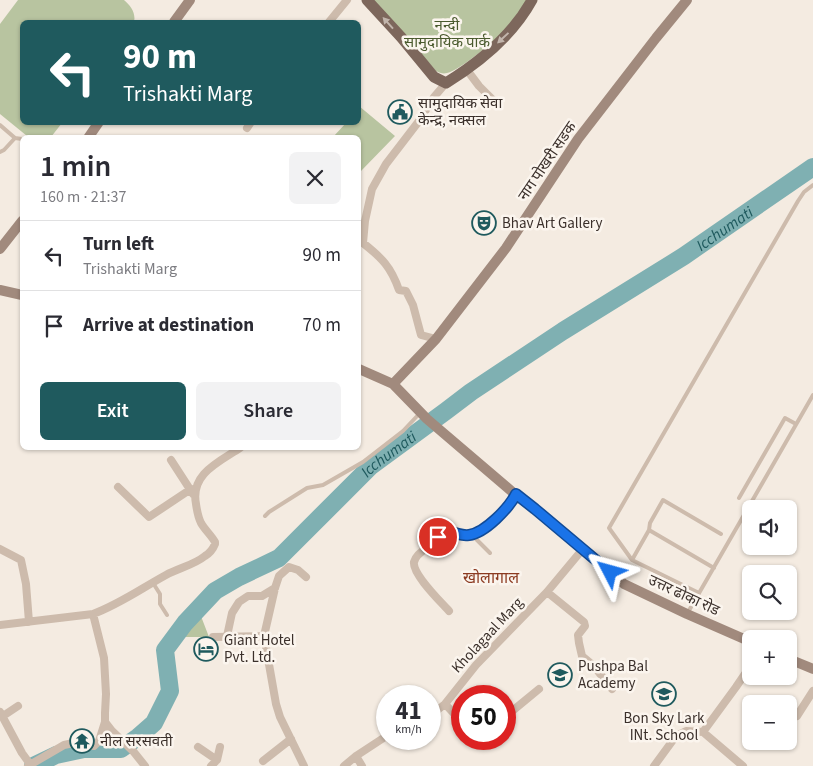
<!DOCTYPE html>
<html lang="en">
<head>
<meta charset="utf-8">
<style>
	body { margin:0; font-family:"Source Sans 3","Noto Sans Devanagari",sans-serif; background:#f2f2f3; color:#2b2b33; height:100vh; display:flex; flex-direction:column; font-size:19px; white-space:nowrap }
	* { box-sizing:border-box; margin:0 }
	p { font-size:16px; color:#7c7c81 }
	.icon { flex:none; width:28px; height:28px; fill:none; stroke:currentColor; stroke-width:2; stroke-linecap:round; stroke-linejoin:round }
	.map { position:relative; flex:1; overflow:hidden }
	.side { position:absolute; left:20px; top:135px; width:341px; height:315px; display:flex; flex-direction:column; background:#fff; border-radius:8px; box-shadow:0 1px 4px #0004 }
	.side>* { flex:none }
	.hud { position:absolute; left:20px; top:20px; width:341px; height:105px; border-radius:8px; box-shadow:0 1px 4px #0004; background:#1f5a5e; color:#fff; overflow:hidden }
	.controls { position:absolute; left:742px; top:500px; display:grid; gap:10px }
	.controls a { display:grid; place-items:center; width:55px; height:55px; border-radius:8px; background:#fff; box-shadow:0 1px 4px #0004; font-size:25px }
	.speed { position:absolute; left:376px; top:685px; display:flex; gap:10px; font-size:25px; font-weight:700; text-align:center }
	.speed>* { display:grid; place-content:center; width:65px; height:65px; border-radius:50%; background:#fff; box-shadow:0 1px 4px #0004; line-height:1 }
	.speed small { font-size:12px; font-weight:400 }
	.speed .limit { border:8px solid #d22; background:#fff; color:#111 }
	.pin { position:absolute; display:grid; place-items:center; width:42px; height:42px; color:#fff; margin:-21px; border:2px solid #fff; border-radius:50%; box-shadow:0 1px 5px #0007 }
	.me { position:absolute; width:55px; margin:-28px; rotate:309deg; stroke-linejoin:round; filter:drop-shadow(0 0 4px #0008) }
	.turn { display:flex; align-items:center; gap:18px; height:105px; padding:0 20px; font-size:22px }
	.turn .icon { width:65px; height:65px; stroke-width:2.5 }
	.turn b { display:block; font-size:35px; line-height:42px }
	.round { display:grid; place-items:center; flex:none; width:52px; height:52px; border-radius:8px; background:#f2f2f3 }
	.headline { display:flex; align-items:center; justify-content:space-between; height:85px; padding:0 20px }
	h1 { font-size:30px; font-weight:600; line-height:38px }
	.primary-button { display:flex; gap:10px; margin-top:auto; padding:10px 20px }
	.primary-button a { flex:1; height:58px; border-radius:8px; background:#1f5a5e; color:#fff; font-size:20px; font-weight:600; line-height:58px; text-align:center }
	.primary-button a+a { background:#f2f2f3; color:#2b2b33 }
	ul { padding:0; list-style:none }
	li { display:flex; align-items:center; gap:15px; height:70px; padding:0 20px; border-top:1px solid #e1e1e2 }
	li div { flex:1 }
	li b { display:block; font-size:19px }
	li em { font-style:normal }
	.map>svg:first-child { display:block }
	.green { fill:#b8c4a0 }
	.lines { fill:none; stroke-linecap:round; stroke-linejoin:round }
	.river { stroke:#7fb0b2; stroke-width:18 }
	.service { stroke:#cdbbac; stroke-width:4 }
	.minor { stroke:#cdbbac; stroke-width:8 }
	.secondary { stroke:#a18a7d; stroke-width:10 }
	.primary { stroke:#7d675c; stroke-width:11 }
	.oneway { fill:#c2b5ac }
	.route-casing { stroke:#114b97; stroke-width:12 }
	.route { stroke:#1a73e8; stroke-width:9 }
	.labels { text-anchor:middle; stroke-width:5; stroke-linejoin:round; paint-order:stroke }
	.park-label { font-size:15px; fill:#4a5a2e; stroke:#fbf5ee }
	.poi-label { font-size:15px; fill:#3b302b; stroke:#fbf5ee; text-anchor:start }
	.street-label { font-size:15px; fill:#3b302b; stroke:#fbf5ee }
	.water-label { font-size:16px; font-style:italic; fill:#1f5a5e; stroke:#fbf5ee }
	.neighbourhood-label { font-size:16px; fill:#8c3b22; stroke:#fbf5ee }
</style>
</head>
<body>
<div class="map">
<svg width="813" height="766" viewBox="0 0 813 766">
	<rect width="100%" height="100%" fill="#f4ebe1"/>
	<!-- green -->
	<path class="green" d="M18,0H124C131,6 136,13 134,22H22V122L62,123L51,137L30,138L27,136L0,114V24Z
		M373,0H527C522,7 517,16 512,23C502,35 461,70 447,73C443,74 440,73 436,71Z
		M359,106L395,136L361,171L359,169V138L333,137L346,123L359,122Z
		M199,611L209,637H177Z"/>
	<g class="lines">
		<!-- river -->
		<path class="river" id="s1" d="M33,766L56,755L84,749H121L138,737L154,723L170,691L165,650L185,623L215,591L239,577L279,558L371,466L446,411L471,392L563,331L684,256L813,167"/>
		<!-- service -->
		<path class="service" d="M0,125L15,138L22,139
			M0,152L4,150L15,138
			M739,498L785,418L796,424
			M265,516L269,512L307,488L323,485L363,462L403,431L420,413
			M649,530L650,523L663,500L721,534
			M472,535L490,553
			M632,560L649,530L714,568
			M153,583L160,594V604L167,615
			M699,593L632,560L609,528L798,201L804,192L813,185
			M687,614L813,395"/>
		<!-- minor -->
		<path class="minor" d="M329,22L347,0
			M467,70L479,86L497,104
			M247,128L251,122
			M436,339L421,335L413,305L406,291L399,290C391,267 382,258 363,243L365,221L372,189L386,164L419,121L434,97L446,83
			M171,460L193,494
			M118,487L149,517L191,489
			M0,549L21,560L26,584L29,622
			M547,592L584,622L585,626L578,635L579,643L582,656L594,666L612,689
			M449,611C441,602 412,574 414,562C415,559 416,557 418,555L446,530C454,532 461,536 469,535C485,533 509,508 516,495
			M93,614C120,604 142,588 166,575C179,568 194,565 205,556C210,553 213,549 215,544V542C211,535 205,530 201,523C198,517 197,511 196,504C190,474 219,462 240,448
			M0,625L93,614L104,658L106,694L105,713V722L112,731L133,751L145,766
			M227,636L232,613L239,602L248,596H262L275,588
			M213,637L264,636
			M445,704L462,722
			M0,712L22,753L30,764
			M3,716L18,706
			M430,716L445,704L476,665L547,592L582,550
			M797,716L813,691
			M505,717L539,689
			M703,732L736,687L751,665
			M703,732L743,766
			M198,747L217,760
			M356,756L362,766
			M263,761L291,739
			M28,766L64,745L78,742L94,746L99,741L105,722
			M211,766L217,760L220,747
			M304,766L280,717L276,704L264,636L275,588L279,576L289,567L298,570L306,577
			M344,766L356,756L388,735
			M654,766L676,736L686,731L703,732"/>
		<!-- secondary -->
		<path class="secondary" d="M174,22L190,0
			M88,138L99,122
			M0,249L22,221
			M0,290L22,295
			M359,369L393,384L427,419L516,495L535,509L624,584L687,614L751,642
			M393,384L436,339L506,248L578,139L656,38L687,0
			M789,659L813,669"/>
		<!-- primary -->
		<path class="primary" d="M367,0L401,37L434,77L446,83C480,62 513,35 532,0"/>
	</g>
	<!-- one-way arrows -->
	<defs><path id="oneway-solid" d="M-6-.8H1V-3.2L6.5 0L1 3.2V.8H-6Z" transform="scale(1.25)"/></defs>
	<g class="oneway">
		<use href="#oneway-solid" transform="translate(388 23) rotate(-132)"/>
		<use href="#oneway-solid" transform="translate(503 38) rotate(137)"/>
	</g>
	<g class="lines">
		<!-- route casing -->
		<g class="route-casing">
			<path id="route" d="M438,537L446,530C454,533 461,536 469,535C485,533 509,508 516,494L535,509L610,572"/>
		</g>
		<!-- route -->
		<use href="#route" class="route"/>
	</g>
	<!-- icons -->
	<defs>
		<g id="civic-ring" transform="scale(1.25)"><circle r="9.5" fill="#fbf5ee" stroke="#1f5a5e" stroke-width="1.5"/><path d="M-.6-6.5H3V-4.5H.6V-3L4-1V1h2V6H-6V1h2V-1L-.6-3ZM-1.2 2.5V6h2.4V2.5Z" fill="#1f5a5e"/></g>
		<g id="theatre-ring" transform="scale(1.25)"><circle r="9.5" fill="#fbf5ee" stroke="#1f5a5e" stroke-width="1.5"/><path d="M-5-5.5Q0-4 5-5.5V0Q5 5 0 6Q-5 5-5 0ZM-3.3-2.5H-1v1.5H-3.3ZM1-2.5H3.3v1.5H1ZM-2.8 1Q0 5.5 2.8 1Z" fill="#1f5a5e"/></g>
		<g id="hotel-ring" transform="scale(1.25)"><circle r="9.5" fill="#fbf5ee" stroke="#1f5a5e" stroke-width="1.5"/><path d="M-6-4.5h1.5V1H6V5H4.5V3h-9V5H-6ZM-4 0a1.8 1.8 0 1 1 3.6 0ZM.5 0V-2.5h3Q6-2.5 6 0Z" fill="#1f5a5e"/></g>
		<g id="school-ring" transform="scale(1.25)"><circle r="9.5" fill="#fbf5ee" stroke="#1f5a5e" stroke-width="1.5"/><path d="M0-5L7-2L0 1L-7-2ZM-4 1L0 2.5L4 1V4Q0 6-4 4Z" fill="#1f5a5e"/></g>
		<g id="temple-ring" transform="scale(1.25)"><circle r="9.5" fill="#fbf5ee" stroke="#1f5a5e" stroke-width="1.5"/><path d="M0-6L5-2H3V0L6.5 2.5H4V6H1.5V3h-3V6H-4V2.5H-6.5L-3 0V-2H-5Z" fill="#1f5a5e"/></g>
	</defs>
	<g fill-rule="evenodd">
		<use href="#civic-ring" x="400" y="112"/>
		<use href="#theatre-ring" x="484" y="223"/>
		<use href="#hotel-ring" x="206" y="649"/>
		<use href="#school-ring" x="560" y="675"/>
		<use href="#school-ring" x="664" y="694"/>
		<use href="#temple-ring" x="82" y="741"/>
	</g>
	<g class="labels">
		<!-- park labels -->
		<g class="park-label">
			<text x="447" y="30">नन्दी<tspan x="447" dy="17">सामुदायिक पार्क</tspan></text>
		</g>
		<!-- poi labels -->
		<g class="poi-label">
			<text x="418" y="108">सामुदायिक सेवा<tspan x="418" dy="17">केन्द्र, नक्सल</tspan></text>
			<text x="502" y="228">Bhav Art Gallery</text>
			<text x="224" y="645">Giant Hotel<tspan x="224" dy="17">Pvt. Ltd.</tspan></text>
			<text x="578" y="671">Pushpa Bal<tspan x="578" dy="17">Academy</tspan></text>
			<text x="664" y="723" text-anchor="middle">Bon Sky Lark<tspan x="664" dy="17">INt. School</tspan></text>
			<text x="100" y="746">नील सरसवती</text>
		</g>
		<!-- street labels -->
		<g class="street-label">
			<text transform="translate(547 161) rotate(-56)" y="5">नाग पोखरी सडक</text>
			<text transform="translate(684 595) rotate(25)" y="5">उत्तर ढोका रोड</text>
			<text transform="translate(487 635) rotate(-47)" y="5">Kholagaal Marg</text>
		</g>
		<!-- water labels -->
		<g class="water-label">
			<text dy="6" stroke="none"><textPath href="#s1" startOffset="916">Icchumati</textPath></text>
			<text dy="6" stroke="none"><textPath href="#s1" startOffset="511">Icchumati</textPath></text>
		</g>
		<!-- neighbourhood labels -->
		<g class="neighbourhood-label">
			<text x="491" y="583">खोलागाल</text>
		</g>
	</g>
</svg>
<div class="controls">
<a><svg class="icon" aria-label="sound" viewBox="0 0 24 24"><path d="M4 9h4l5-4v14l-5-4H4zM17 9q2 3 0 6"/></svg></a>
<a><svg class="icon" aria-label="search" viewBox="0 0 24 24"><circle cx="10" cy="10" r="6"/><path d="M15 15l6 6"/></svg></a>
<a>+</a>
<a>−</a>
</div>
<div class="speed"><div>41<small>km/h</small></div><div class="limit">50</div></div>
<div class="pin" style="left:438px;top:537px;background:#d93025"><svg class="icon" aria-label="arrive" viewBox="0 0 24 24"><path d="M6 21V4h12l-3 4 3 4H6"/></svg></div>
<svg class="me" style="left:610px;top:572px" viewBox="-20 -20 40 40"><path d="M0-17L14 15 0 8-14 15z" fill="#1a73e8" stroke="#fff" stroke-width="4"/></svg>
<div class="hud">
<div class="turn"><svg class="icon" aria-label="left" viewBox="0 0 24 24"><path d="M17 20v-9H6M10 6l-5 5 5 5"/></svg><div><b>90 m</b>Trishakti Marg</div></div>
</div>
<section class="side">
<div class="headline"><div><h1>1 min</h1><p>160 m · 21:37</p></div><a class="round"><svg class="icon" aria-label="close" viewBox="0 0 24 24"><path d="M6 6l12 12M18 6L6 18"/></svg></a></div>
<ul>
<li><svg class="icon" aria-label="left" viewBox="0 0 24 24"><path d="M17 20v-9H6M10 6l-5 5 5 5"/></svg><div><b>Turn left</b><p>Trishakti Marg</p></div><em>90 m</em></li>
<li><svg class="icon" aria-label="arrive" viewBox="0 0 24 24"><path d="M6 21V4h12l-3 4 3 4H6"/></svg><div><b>Arrive at destination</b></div><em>70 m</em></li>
</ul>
<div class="primary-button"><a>Exit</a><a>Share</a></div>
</section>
</div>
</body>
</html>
